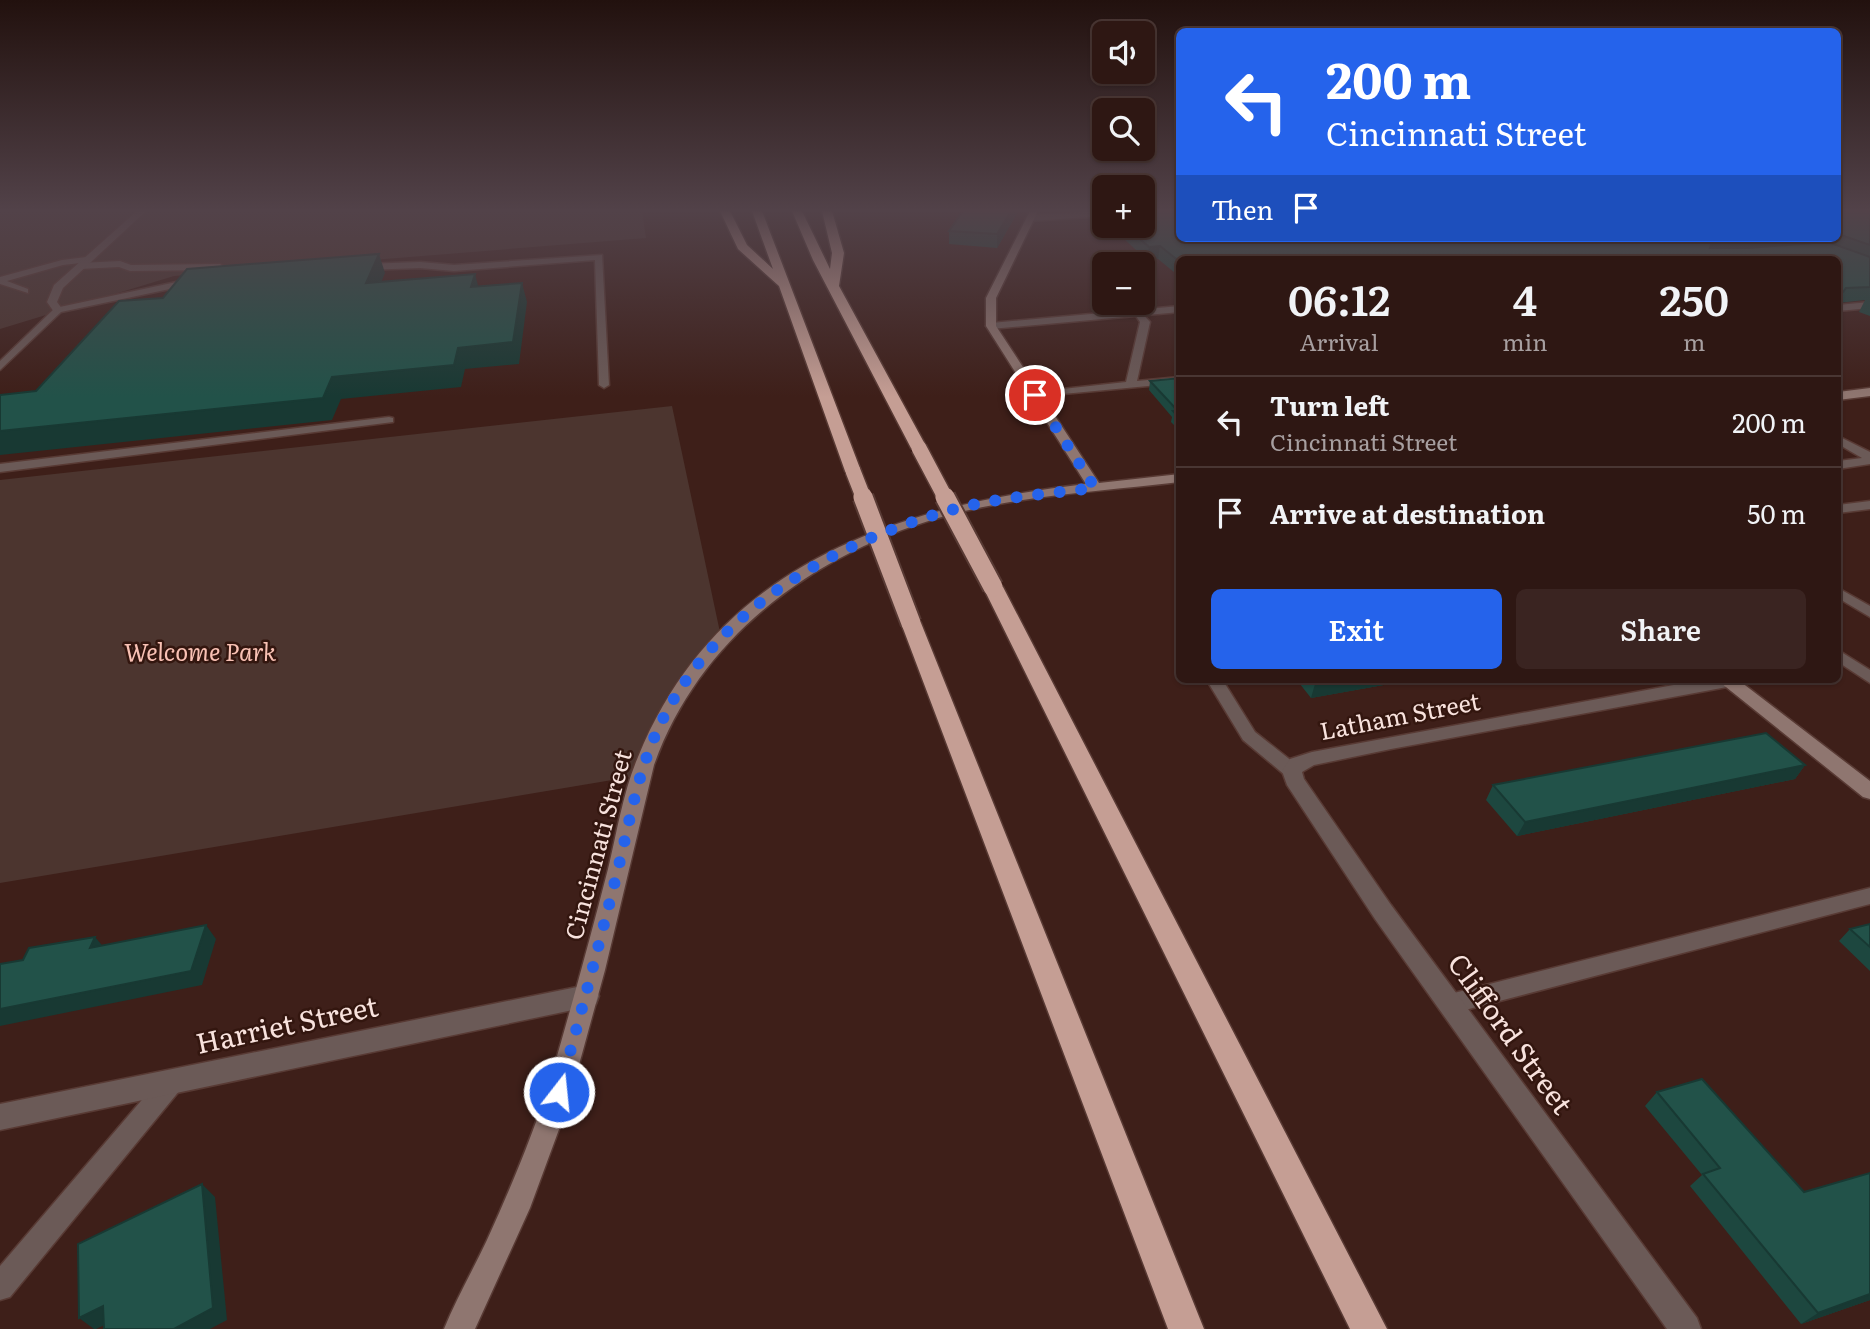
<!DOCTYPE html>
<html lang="en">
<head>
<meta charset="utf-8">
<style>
	body { margin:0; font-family:Literata,serif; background:#3a2421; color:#f1f3f6; height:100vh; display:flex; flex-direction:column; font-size:26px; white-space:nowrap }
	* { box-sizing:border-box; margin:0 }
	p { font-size:23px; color:#a79fa0 }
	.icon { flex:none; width:38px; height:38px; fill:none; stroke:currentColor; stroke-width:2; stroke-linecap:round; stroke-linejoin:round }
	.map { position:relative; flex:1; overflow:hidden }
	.panel { position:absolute; left:1176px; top:256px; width:665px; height:427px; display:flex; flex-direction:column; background:#2e1713; border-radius:10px; box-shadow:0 2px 5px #0004,0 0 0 2px #493633 }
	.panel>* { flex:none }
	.guide { position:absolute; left:1176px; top:28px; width:665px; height:214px; border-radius:10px; box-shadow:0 2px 5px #0004,0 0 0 2px #493633; background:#2563eb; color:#fff; overflow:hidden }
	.controls { position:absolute; left:1092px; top:21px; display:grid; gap:14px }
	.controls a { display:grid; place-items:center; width:63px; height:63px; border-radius:10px; background:#2e1713; box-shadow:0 2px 5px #0004,0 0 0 2px #493633; font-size:35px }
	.pin { position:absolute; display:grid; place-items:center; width:60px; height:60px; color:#fff; margin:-30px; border:4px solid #fff; border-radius:50%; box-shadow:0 2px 7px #0007 }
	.me { position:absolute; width:77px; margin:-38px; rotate:16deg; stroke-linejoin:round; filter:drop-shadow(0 0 5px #0008) }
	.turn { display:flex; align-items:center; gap:24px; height:147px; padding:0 35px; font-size:32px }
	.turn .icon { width:91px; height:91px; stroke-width:2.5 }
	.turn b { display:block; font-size:49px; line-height:60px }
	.then { display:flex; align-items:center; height:66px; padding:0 35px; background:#0003; gap:14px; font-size:26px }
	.eta { display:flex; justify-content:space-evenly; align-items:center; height:119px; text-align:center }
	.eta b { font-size:42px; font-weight:600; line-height:49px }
	.cta { display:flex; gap:14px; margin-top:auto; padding:14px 35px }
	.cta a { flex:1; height:80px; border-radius:10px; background:#2563eb; color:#fff; font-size:28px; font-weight:600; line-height:80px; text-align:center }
	.cta a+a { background:#3a2421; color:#f1f3f6 }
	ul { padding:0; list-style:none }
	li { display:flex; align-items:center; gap:21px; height:91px; padding:0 35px; border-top:2px solid #493633 }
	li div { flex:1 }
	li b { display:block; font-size:26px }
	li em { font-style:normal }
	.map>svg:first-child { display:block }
	.green { fill:#4c352f }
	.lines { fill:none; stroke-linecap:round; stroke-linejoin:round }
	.lane-casing { stroke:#583a34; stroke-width:3 }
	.street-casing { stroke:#583a34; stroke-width:3 }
	.secondary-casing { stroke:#583a34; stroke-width:3 }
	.highway-casing { stroke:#583a34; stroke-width:3 }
	.lane { fill:#6b5a57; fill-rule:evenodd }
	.street { fill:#6b5a57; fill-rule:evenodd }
	.secondary { fill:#8f7670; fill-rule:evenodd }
	.highway { fill:#c59e94; fill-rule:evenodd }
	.highway-bridge-far1-casing { stroke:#583a34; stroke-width:18; stroke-linecap:butt }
	.highway-bridge-casing { stroke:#583a34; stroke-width:23; stroke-linecap:butt }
	.highway-bridge-far1 { stroke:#c59e94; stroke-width:15 }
	.highway-bridge { stroke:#c59e94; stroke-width:19 }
	.wall { fill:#1d473f }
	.shaded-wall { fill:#183933 }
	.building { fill:#225249; stroke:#183933; stroke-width:2 }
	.route { stroke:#2563eb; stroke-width:12; stroke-dasharray:0 21.6 }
	.labels { text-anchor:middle; stroke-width:5; stroke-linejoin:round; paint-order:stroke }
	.park-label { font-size:24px; font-style:italic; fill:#f9c1b4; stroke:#33160f }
	.street-label { font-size:24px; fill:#f8e2dd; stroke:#33160f }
	.near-street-label { font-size:28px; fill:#f8e2dd; stroke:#33160f }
</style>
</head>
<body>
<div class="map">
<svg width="1870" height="1329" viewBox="0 0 1870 1329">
	<rect width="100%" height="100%" fill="#3e1f19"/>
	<!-- green -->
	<path class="green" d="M0,211H642L646,238L174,276L0,329Z
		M672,406L721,637L642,775L0,883V480Z"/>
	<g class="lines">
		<!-- lane casing -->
		<g class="lane-casing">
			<path id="lane" d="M602,255L609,385L604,388L599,385L595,260L454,271L420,268L364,270L360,267L364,264L420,262L454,265Z
				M86,257L90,260L89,262L63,265L7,281L28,289V293L0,284V277L62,260Z
				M120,261L131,265L220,264L224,267L220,270L130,271L119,267L80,269L76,266L80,263Z
				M195,278L199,281L198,283L61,312L0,370V361L55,308Z
				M1870,302V308L1838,311V305Z
				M1139,310L1150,322L1137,381L1180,377V383L1031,397V393L1035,392L1126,382L1140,322L1134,313Z
				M389,417L393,418V422L0,472V464Z
				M1838,436L1870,452V464L1838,469V461L1862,458L1838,444Z
				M1870,501V509L1838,513V505Z
				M1838,588L1870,606V617L1838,598Z
				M1838,650L1870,670V683L1838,662Z
				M1206,679H1222L1255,732L1298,766L1301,771L1298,776H1286L1243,740Z
				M1870,888V904L1450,1014L1442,1011L1439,1004L1442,997L1450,994Z
				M172,1071L180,1074L184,1082L180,1090L10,1297L0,1300V1266L164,1074Z"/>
		</g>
		<!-- street casing -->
		<g class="street-casing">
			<path id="street" d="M137,211H146L63,288L57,302L63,310L54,312L47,302L54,285Z
				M1104,211V216L1030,221L1026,218L1030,215Z
				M1789,238H1801L1870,264V270Z
				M1180,306V312L991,329L986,326L991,323Z
				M1706,679L1736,681L1727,687L1391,749L1314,765L1302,772L1304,779L1391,905L1697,1318L1701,1329H1667L1375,919L1287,785L1282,771L1290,759L1312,752Z
				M587,985L596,988L599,996L596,1004L587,1007L0,1130V1104Z"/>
		</g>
		<!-- secondary casing -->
		<g class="secondary-casing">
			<path id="secondary" d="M1030,211H1038L996,298V326L1099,483L1180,474V482C1104,491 1027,495 953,514C822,548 701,633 654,765L605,970L568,1105L530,1208L475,1329H444C456,1299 473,1270 487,1240C511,1187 534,1133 551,1077C571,1008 590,939 608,869C617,832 623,792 638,757C716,565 896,506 1086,484L986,326V298Z
				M1870,388V396L1838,400V392Z
				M1716,679H1737L1870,781V799L1863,797Z"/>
		</g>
		<!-- highway casing -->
		<g class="highway-casing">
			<path id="highway" d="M720,211H730L747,245L773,269L752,211H762L861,471L859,474H847L845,471L779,286L738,249Z
				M792,211H802L830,269L832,253L822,211H832L844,253L839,286L927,448L925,451L919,453L911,448L813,260Z
				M993,581L1003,587L1387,1329H1350L983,587Z
				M911,617L918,619L921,623L1204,1329H1168L901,623L904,619Z"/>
		</g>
		<!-- lane -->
		<use href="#lane" class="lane"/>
		<!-- street -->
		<use href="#street" class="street"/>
		<!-- secondary -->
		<use href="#secondary" class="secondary"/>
		<!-- highway -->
		<use href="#highway" class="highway"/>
		<!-- highway-bridge-far1 casing -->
		<g class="highway-bridge-far1-casing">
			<path id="highway-bridge-far1" d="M919,448L946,499
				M853,471L864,499"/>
		</g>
		<!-- highway-bridge casing -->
		<g class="highway-bridge-casing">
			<path id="highway-bridge" d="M863,497L911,623
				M945,497L993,587"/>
		</g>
		<!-- highway-bridge-far1 -->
		<use href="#highway-bridge-far1" class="highway-bridge-far1"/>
		<!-- highway-bridge -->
		<use href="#highway-bridge" class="highway-bridge"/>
	</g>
	<!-- wall -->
	<path class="wall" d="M963,211H1017L1016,215L997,248L949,244V231Z
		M1103,211H1104V221L1102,219Z
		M1838,211H1870V316L1859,312L1865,300L1838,303V259H1180V277L1158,259L1147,260L1110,226H1143L1180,238L1799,244L1820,242L1808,238H1838Z
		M1180,378V431L1171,422L1172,417L1149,390L1150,381Z
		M1296,679H1417L1311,698Z
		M1805,765L1795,779L1517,836L1486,800L1493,785Z
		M1870,924V971L1839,941L1850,929Z
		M1657,1092L1804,1192L1870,1300L1801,1324L1690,1186L1702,1175L1645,1106Z"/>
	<!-- shaded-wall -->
	<path class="shaded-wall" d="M1011,211H1017L1016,215L997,248V234Z
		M1744,238H1803L1799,245L1705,257L1711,244L1717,240Z
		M1160,246L1158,259L1147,260L1149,247Z
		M379,254L385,273L373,302L366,283Z
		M475,274L480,293L471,287Z
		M522,283L527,302L519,364L465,369L461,387L341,399L332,420L0,455V431L332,377L458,348Z
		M1843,292L1838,302V293Z
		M1343,679H1417L1311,698L1315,684Z
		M1805,765L1795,779L1517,836L1525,822Z
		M206,925L216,939L202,985L0,1026V1009Z
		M95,937L107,951L90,948Z
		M202,1184L215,1197L227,1320L210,1329H174Z
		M1870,1294V1300L1801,1324L1818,1313Z
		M103,1306L119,1318L96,1329H94L79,1318Z"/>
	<!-- building -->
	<path class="building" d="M963,211H1011L997,234L949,231Z
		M1143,211H1180V238H1744L1717,240L1711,244L1710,248H1748L1828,242L1870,257V287L1846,288L1843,292L1838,293V259H1180V262L1160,246L1149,247L1125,226H1143Z
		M1838,211H1870V245L1838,234Z
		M379,254L366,283L475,274L471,287L522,283L513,342L458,348L454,365L332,377L323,398L0,431V395L36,391L119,301L163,298L187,269Z
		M1180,378V419L1173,411H1178L1150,381Z
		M1312,679H1343L1315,684Z
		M1766,733L1805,765L1525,822L1493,785Z
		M1870,924V947L1850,929Z
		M206,925L191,971L0,1009V964L23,960L29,948L95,937L90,948Z
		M1702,1079L1804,1192L1870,1173V1294L1818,1313L1703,1174L1720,1168L1657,1092Z
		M202,1184L213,1308L174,1329H104L103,1306L79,1318L78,1244Z"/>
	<!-- sky -->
	<linearGradient id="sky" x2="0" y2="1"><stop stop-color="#22110e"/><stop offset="0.53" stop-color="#524249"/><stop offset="1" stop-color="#524249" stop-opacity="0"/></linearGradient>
	<rect width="1870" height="397" fill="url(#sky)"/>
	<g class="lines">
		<!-- route -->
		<path class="route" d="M559,1092C579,1021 598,949 616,877C626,838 633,797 646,759C691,627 816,549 944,512C992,498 1045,494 1095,488L1035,395"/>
	</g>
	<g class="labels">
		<!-- park labels -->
		<g class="park-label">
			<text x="200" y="661">Welcome Park</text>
		</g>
		<!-- street labels -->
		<g class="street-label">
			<text transform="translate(1400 717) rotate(-11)" y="8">Latham Street</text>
			<text transform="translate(599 845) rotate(-75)" y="8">Cincinnati Street</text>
		</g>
		<!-- near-street labels -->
		<g class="near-street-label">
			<text transform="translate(287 1025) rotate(-12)" y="10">Harriet Street</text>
			<text transform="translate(1510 1034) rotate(54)" y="10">Clifford Street</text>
		</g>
	</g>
</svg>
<div class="controls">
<a><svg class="icon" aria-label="sound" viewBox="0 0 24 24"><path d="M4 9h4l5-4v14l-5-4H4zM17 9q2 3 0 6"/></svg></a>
<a><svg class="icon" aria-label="search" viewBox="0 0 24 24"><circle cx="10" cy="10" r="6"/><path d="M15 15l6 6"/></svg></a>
<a>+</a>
<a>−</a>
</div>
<div class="pin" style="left:1035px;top:395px;background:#d93025"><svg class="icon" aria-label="arrive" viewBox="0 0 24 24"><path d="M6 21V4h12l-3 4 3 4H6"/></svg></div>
<svg class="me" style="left:559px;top:1092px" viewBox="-20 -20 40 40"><circle r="17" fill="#2563eb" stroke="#fff" stroke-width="3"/><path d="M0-11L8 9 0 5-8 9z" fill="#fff"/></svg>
<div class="guide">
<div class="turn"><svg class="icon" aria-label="left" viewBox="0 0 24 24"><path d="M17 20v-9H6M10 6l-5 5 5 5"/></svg><div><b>200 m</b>Cincinnati Street</div></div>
<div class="then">Then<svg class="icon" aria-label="arrive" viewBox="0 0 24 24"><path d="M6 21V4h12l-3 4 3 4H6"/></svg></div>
</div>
<section class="panel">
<div class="eta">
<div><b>06:12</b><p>Arrival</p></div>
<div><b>4</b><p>min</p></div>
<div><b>250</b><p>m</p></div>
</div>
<ul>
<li><svg class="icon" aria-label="left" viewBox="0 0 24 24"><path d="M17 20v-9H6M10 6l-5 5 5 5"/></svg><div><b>Turn left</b><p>Cincinnati Street</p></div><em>200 m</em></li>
<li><svg class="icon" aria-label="arrive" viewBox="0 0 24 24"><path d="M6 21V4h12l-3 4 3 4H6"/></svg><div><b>Arrive at destination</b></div><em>50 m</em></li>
</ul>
<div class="cta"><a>Exit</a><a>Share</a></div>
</section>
</div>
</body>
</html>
